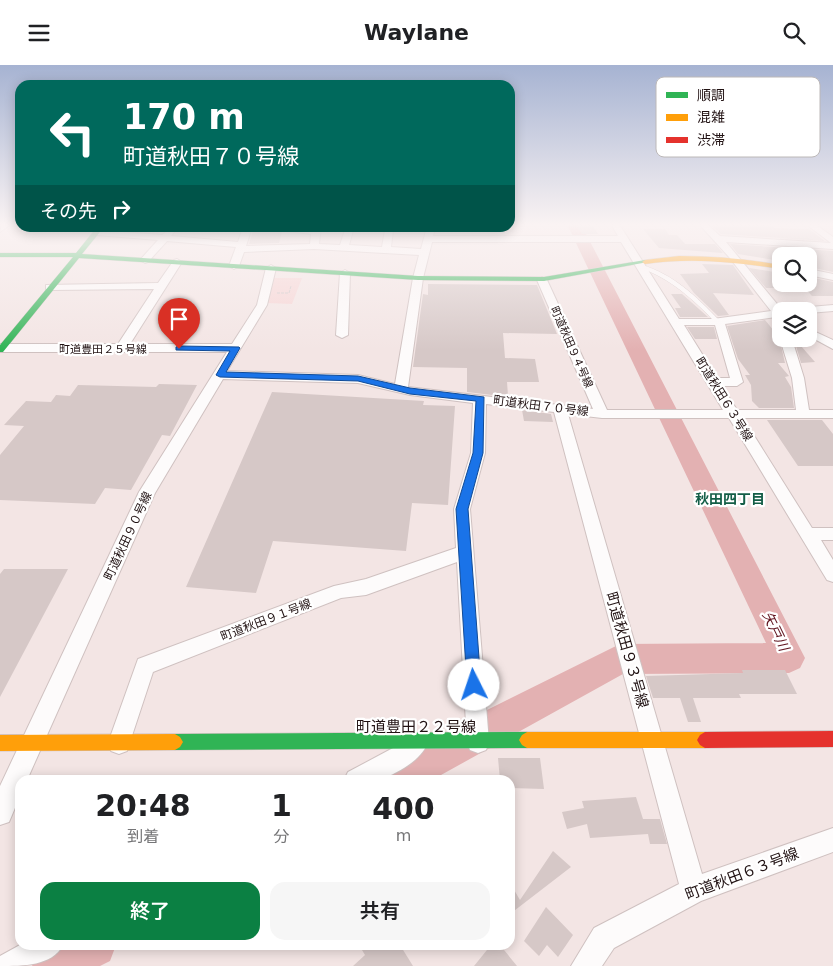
<!DOCTYPE html>
<html lang="ja">
<head>
<meta charset="utf-8">
<style>
	body { margin:0; font-family:"DejaVu Sans","Noto Sans JP",sans-serif; background:#f6f6f6; color:#202124; height:100vh; display:flex; flex-direction:column; font-size:19px; white-space:nowrap }
	* { box-sizing:border-box; margin:0 }
	p { font-size:16px; color:#757577 }
	.icon { flex:none; width:28px; height:28px; fill:none; stroke:currentColor; stroke-width:2; stroke-linecap:round; stroke-linejoin:round }
	.map { position:relative; flex:1; overflow:hidden }
	.sheet { position:absolute; left:15px; top:710px; width:500px; height:175px; display:flex; flex-direction:column; background:#fff; border-radius:15px; box-shadow:0 2px 12px #0003 }
	.sheet>* { flex:none }
	.guide { position:absolute; left:15px; top:15px; width:500px; height:152px; border-radius:15px; box-shadow:0 2px 12px #0003; background:#00695c; color:#fff; overflow:hidden }
	.controls { position:absolute; left:772px; top:182px; display:grid; gap:10px }
	.controls a { display:grid; place-items:center; width:45px; height:45px; border-radius:10px; background:#fff; box-shadow:0 2px 12px #0003; font-size:25px }
	.pin { position:absolute; display:grid; place-items:center; width:42px; height:42px; color:#fff; margin:-51px -21px; border-radius:50% 50% 50% 0; rotate:-45deg; box-shadow:0 0 5px #0007 }
	.pin .icon { rotate:45deg }
	.me { position:absolute; width:55px; margin:-28px; rotate:356deg; stroke-linejoin:round; filter:drop-shadow(0 0 4px #0008) }
	.turn { display:flex; align-items:center; gap:18px; height:105px; padding:0 25px; font-size:22px }
	.turn .icon { width:65px; height:65px; stroke-width:2.5 }
	.turn b { display:block; font-size:35px; line-height:42px }
	.then { display:flex; align-items:center; height:48px; padding:0 25px; background:#0003; gap:10px; font-size:19px }
	.eta { display:flex; justify-content:space-evenly; align-items:center; height:85px; text-align:center }
	.eta b { font-size:30px; font-weight:600; line-height:35px }
	.button { display:flex; gap:10px; margin-top:auto; padding:10px 25px }
	.button a { flex:1; height:58px; border-radius:15px; background:#0b8043; color:#fff; font-size:20px; font-weight:600; line-height:58px; text-align:center }
	.button a+a { background:#f6f6f6; color:#202124 }
	header { display:flex; justify-content:space-between; align-items:center; height:65px; padding:0 25px; background:#fff; font-size:22px; font-weight:600 }
	.map>svg:first-child { display:block }
	.green { fill:#f6d4d4 }
	.lines { fill:none; stroke-linecap:round; stroke-linejoin:round }
	.river { fill:#e3b1b2; fill-rule:evenodd }
	.building { fill:#d6c8c7 }
	.lane-casing { stroke:#cfc1c0; stroke-width:1 }
	.street-casing { stroke:#cfc1c0; stroke-width:2 }
	.fast-casing { stroke:#cfc1c0; stroke-width:1 }
	.slow-casing { stroke:#cfc1c0; stroke-width:1 }
	.jam-casing { stroke:#cfc1c0; stroke-width:1 }
	.path { stroke:#cbc5c5; stroke-width:1; stroke-dasharray:3 1; stroke-linecap:butt }
	.lane { fill:#fdfbfb; fill-rule:evenodd }
	.street { fill:#fdfbfb; fill-rule:evenodd }
	.fast { fill:#30b455; fill-rule:evenodd }
	.slow { fill:#ff9f0a; fill-rule:evenodd }
	.jam { fill:#e5322d; fill-rule:evenodd }
	.route { fill:#1a73e8; stroke:#114b97 }
	.labels { text-anchor:middle; stroke-width:4.5; stroke-linejoin:round; paint-order:stroke }
	.far-street-label { font-size:11px; fill:#211213; stroke:#fff }
	.street-label { font-size:12px; fill:#211213; stroke:#fff }
	.neighbourhood-label { font-size:14px; font-weight:bold; fill:#135e47; stroke:#fff }
	.water-label { font-size:14px; font-style:italic; fill:#61141f; stroke:#fff }
	.near-street-label { font-size:15px; fill:#211213; stroke:#fff }
	.key { fill:#fff; stroke:#bcb8b8; stroke-width:1 }
	.key-label { font-size:14px; fill:#211213 }
</style>
</head>
<body>
<header><svg class="icon" aria-label="menu" viewBox="0 0 24 24"><path d="M4 6h16M4 12h16M4 18h16"/></svg>Waylane<svg class="icon" aria-label="search" viewBox="0 0 24 24"><circle cx="10" cy="10" r="6"/><path d="M15 15l6 6"/></svg></header>
<div class="map">
<svg width="833" height="901" viewBox="0 0 833 901">
	<rect width="100%" height="100%" fill="#f3e5e4"/>
	<!-- green -->
	<path class="green" d="M273,213H302L292,239L267,238Z"/>
	<g class="lines">
		<!-- river -->
		<path class="river" d="M567,159H581L805,593L800,603L789,608L623,609L432,715H377L383,702L487,645L620,579L766,578Z
			M48,880H116L110,896L100,901H32L39,885Z"/>
	</g>
	<!-- building -->
	<path class="building" d="M576,159H592L598,169H582Z
		M711,160H770L774,163L809,164L825,176L721,169Z
		M643,164H665L669,170H677L687,181L685,179H715L723,188L659,183Z
		M268,165L282,167L279,178L249,179L253,166Z
		M730,179L833,186V207L809,202V191H781V196L738,189Z
		M702,199L733,200L754,230L713,228L729,250L718,251L694,228L680,209L709,208Z
		M749,203L781,208V223H766Z
		M809,212L833,217V231H812L801,219H809Z
		M428,219L537,220L557,269L503,268L505,293L535,294L539,317H507L508,331L492,330L467,327V303L413,302L423,229L428,230Z
		M671,229H682L708,252H680L675,243H681Z
		M765,255L779,272L785,298H778L789,311L785,312L791,322L794,343H759L752,336L751,320L745,310H750L738,294L727,261Z
		M687,262H714L717,274H695Z
		M796,281H801L815,297L801,298Z
		M159,319L197,320L170,371L162,370L131,425L105,423L95,439L0,435V390L24,361L4,360L26,336L51,337L56,330L70,331L78,320L156,322Z
		M272,327L424,336L423,340L455,341L448,440L412,438L406,486L273,476L256,528L186,522Z
		M522,345L551,349L553,357L524,356Z
		M767,355H822L833,369V401H798Z
		M4,504H68L0,632V509Z
		M742,605H785L797,629H739L741,633H693L701,657H688L680,633H653L646,611L743,608Z
		M498,693H540L544,724L510,723V715H500Z
		M636,732L643,754H660L667,779H650L648,769L590,773L587,759L567,764L562,747L584,743L582,736Z
		M553,786L571,802L510,849V818L520,835Z
		M546,842L573,870L558,892L547,880L539,891L524,876Z
		M359,880H400L413,901H353L365,890Z
		M491,880H500L517,901H474Z"/>
	<g class="lines">
		<!-- lane casing -->
		<g class="lane-casing">
			<path id="lane" d="M642,200C673,209 697,232 719,255V257H715C694,235 670,213 640,203L639,202Z"/>
		</g>
		<!-- street casing -->
		<g class="street-casing">
			<path id="street" d="M2,159H11L0,167Z
				M611,159H619L679,254H713L771,246L729,192L699,159H707L720,171L831,178L806,159H815L833,172V184L726,177L782,245L785,246H781V254L776,252L725,259L743,317L737,321H722L737,345H796L792,313L780,274H792L804,313L809,345H833V353H743L812,463H833V475H821L833,495V517L827,515L729,353H602L568,349L702,809L833,763V787L701,836L614,883L602,901H571L594,863L679,819L554,347L486,339L485,388L470,444L489,677L486,685L478,688L470,685L467,677L457,497L366,530L341,533L153,607L127,686L119,689L111,686L108,678L138,594L334,521L366,514L456,483L454,444L471,388L473,338L410,330L358,318L223,314L155,428L27,715H20V731L9,757L0,760V721L139,427L227,287H0V279H118L154,224L50,225L46,224V220L158,218L174,195L177,194L182,197L130,279H232L257,240L266,203L271,200L276,203L267,240L227,306L358,310L395,319L413,213L419,190L314,184L244,187L239,201L234,204L229,201L236,182L167,176L148,197L145,198L140,195L158,175L97,170L93,167L94,165L162,170L171,163L175,166L171,171L238,177L243,162H252L246,181L310,179L311,169L258,162H321L319,179L340,180L346,162H354L349,180L382,182L385,165L382,162H391L393,165L391,182L421,184L427,162H435L433,171H618ZM432,177H621L723,345H607L547,215L542,212L537,215L593,344L408,322L423,213ZM684,260H715L730,313H717Z
				M809,204L833,209V215L809,210Z
				M345,205L350,208L348,270L342,273L336,270L340,208Z
				M833,240V246L809,248V246H793L798,243Z
				M809,264L833,275V284L809,271Z
				M416,668L424,671L427,679C421,695 397,709 380,714C370,718 355,715 344,715L348,707L393,683Z
				M20,880H63C52,901 23,901 0,901V891Z"/>
		</g>
		<!-- fast casing -->
		<g class="fast-casing">
			<path id="fast" d="M97,162H104L82,189L418,211L544,212L645,195L648,197L544,216L418,215L79,193L3,287H0V280L73,192H0V188H76Z
				M527,667L532,670L535,675L532,680L527,683L175,685L170,682L167,677L170,672L175,669Z"/>
		</g>
		<!-- slow casing -->
		<g class="slow-casing">
			<path id="slow" d="M679,191C714,191 747,194 781,200V204C735,197 692,192 645,199L642,197L645,195Z
				M527,667H705L710,670L713,675L710,680L705,683H527L522,680L519,675L522,670Z
				M175,669L180,672L183,677L180,682L175,685L0,686V670Z"/>
		</g>
		<!-- jam casing -->
		<g class="jam-casing">
			<path id="jam" d="M833,666V682L705,683L700,680L697,675L700,670L705,667Z"/>
		</g>
		<!-- path -->
		<path class="path" d="M64,162L63,165H82
			M277,228H289L291,221"/>
		<!-- lane -->
		<use href="#lane" class="lane"/>
		<!-- street -->
		<use href="#street" class="street"/>
		<!-- fast -->
		<use href="#fast" class="fast"/>
		<!-- slow -->
		<use href="#slow" class="slow"/>
		<!-- jam -->
		<use href="#jam" class="jam"/>
	</g>
	<!-- sky -->
	<linearGradient id="sky" x2="0" y2="1"><stop stop-color="#a6b3d2"/><stop offset="0.56" stop-color="#faf3f3"/><stop offset="1" stop-color="#faf3f3" stop-opacity="0"/></linearGradient>
	<rect width="833" height="285" fill="url(#sky)"/>
	<!-- route -->
	<path class="route" d="M179,281L239,282L240,283L226,307L358,311L410,323L484,332L483,388L468,444L481,620L479,625L474,627L469,625L467,620L456,444L473,388L476,336L410,329L358,316L220,312L216,310L230,286L176,285V282Z"/>
	<g class="labels">
		<!-- far-street labels -->
		<g class="far-street-label">
			<text transform="translate(572 282) rotate(66)" y="4">町道秋田９４号線</text>
			<text x="103" y="288">町道豊田２５号線</text>
		</g>
		<!-- street labels -->
		<g class="street-label">
			<text transform="translate(724 334) rotate(58)" y="4">町道秋田６３号線</text>
			<text transform="translate(541 341) rotate(7)" y="4">町道秋田７０号線</text>
			<text transform="translate(128 471) rotate(-65)" y="4">町道秋田９０号線</text>
			<text transform="translate(266 555) rotate(-21)" y="4">町道秋田９１号線</text>
		</g>
		<!-- neighbourhood labels -->
		<g class="neighbourhood-label">
			<text x="730" y="439">秋田四丁目</text>
		</g>
		<!-- water labels -->
		<g class="water-label">
			<text transform="translate(776 566) rotate(64)" y="5">矢戸川</text>
		</g>
		<!-- near-street labels -->
		<g class="near-street-label">
			<text transform="translate(627 585) rotate(74)" y="5">町道秋田９３号線</text>
			<text x="416" y="667">町道豊田２２号線</text>
			<text transform="translate(742 809) rotate(-21)" y="5">町道秋田６３号線</text>
		</g>
	</g>
	<!-- legend -->
	<rect x="656" y="12" width="164" height="80" rx="8" class="key"/>
	<rect x="666" y="27" width="22" height="6" fill="#30b455"/>
	<rect x="666" y="49" width="22" height="7" fill="#ff9f0a"/>
	<rect x="666" y="72" width="22" height="6" fill="#e5322d"/>
	<g class="key-label">
		<text x="697" y="35">順調</text>
		<text x="697" y="57">混雑</text>
		<text x="697" y="80">渋滞</text>
	</g>
</svg>
<div class="controls">
<a><svg class="icon" aria-label="search" viewBox="0 0 24 24"><circle cx="10" cy="10" r="6"/><path d="M15 15l6 6"/></svg></a>
<a><svg class="icon" aria-label="layers" viewBox="0 0 24 24"><path d="M12 4l9 5-9 5-9-5zM3 14l9 5 9-5"/></svg></a>
</div>
<div class="pin" style="left:179px;top:284px;background:#d93025"><svg class="icon" aria-label="arrive" viewBox="0 0 24 24"><path d="M6 21V4h12l-3 4 3 4H6"/></svg></div>
<svg class="me" style="left:474px;top:620px" viewBox="-20 -20 40 40"><circle r="19" fill="#fff"/><path d="M0-13L10 11 0 6-10 11z" fill="#1a73e8"/></svg>
<div class="guide">
<div class="turn"><svg class="icon" aria-label="left" viewBox="0 0 24 24"><path d="M17 20v-9H6M10 6l-5 5 5 5"/></svg><div><b>170 m</b>町道秋田７０号線</div></div>
<div class="then">その先<svg class="icon" aria-label="right" viewBox="0 0 24 24"><path d="M7 20v-9h11M14 6l5 5-5 5"/></svg></div>
</div>
<section class="sheet">
<div class="eta">
<div><b>20:48</b><p>到着</p></div>
<div><b>1</b><p>分</p></div>
<div><b>400</b><p>m</p></div>
</div>
<div class="button"><a>終了</a><a>共有</a></div>
</section>
</div>
</body>
</html>
